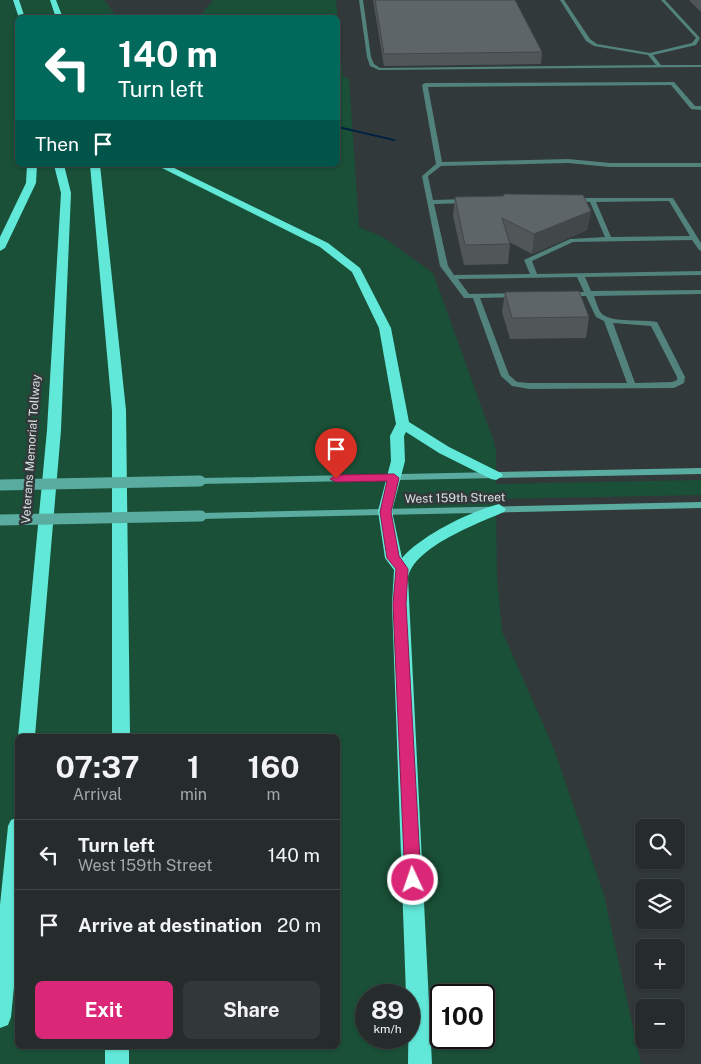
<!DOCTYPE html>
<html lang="en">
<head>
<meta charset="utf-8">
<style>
	body { margin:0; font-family:"Public Sans",sans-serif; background:#323738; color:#f1f3f6; height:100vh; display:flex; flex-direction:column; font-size:19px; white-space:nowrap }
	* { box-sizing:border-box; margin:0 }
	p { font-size:16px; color:#a4a7a9 }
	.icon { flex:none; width:28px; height:28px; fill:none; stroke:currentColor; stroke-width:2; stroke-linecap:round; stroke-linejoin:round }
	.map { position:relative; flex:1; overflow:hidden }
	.sheet { position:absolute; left:15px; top:734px; width:325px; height:315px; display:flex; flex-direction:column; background:#262b2c; border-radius:8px; box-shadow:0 1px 4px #0004,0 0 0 1px #424748 }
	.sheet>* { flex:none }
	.banner { position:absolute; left:15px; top:15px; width:325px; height:152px; border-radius:8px; box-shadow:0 1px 4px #0004,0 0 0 1px #424748; background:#00695c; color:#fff; overflow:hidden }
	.buttons { position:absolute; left:635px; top:819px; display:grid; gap:10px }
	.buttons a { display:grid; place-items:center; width:50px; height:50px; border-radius:8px; background:#262b2c; box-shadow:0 1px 4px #0004,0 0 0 1px #424748; font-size:25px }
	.speed { position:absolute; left:355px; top:984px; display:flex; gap:10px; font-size:25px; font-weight:700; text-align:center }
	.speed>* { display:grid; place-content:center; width:65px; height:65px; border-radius:50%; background:#262b2c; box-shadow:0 1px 4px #0004,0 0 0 1px #424748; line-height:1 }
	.speed small { font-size:12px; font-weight:400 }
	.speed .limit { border:2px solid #111; border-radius:8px; background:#fff; color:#111 }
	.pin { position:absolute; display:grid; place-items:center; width:42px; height:42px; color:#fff; margin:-51px -21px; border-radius:50% 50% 50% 0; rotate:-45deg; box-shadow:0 0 5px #0007 }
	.pin .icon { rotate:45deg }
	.me { position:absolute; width:55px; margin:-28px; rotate:357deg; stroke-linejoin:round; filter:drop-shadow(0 0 4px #0008) }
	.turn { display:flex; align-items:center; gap:18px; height:105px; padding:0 20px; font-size:22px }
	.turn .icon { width:65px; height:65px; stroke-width:2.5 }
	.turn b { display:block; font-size:35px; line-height:42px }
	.then { display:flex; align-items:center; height:48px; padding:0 20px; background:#0003; gap:10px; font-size:19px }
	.eta { display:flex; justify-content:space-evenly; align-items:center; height:85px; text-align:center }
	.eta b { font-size:30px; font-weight:700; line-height:35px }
	.button { display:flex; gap:10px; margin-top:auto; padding:10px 20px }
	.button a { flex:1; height:58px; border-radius:8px; background:#db2777; color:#fff; font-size:20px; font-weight:700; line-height:58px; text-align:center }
	.button a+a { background:#323738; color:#f1f3f6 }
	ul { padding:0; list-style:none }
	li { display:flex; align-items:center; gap:15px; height:70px; padding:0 20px; border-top:1px solid #424748 }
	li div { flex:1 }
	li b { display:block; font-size:19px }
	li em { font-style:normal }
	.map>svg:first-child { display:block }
	.green { fill:#195037; fill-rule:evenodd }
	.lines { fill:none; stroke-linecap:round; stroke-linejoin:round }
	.stream { fill:#022041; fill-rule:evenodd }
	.service { fill:#51827b; fill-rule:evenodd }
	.secondary { fill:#5aaba0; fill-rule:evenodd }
	.motorway { fill:#61e8d8; fill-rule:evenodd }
	.secondary-bridge { stroke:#5aaba0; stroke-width:11 }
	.wall { fill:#515759 }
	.shaded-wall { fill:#424749 }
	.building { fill:#5e6568; stroke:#424749 }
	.route { fill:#db2777; stroke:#8e194d }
	.labels { text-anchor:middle; stroke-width:5; stroke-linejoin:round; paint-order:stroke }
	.street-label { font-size:12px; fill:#dbe0e0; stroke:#32393a }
</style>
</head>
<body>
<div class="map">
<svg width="701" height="1064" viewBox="0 0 701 1064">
	<rect width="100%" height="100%" fill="#32393a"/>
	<!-- green -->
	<path class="green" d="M0,0H104L117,17L18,18V165H338V18L199,17L213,0H336L343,77L349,78L359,227L383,237L433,273L493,439L496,450V484L701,480V495L496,499L497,577L502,631L554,749L604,895L641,1064H0ZM18,736H338V1046H18ZM366,995H409V1038H366ZM441,995H484V1038H441Z"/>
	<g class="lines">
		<!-- stream -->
		<path class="stream" d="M338,126L394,139L396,140L394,141L338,128Z"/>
		<!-- service -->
		<path class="service" d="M359,0H363L371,57L374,64L380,68L656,65L648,55L594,46L586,41L560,0H564L590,39L597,44L650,53L692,43L696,38L661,0H665L700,38L696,45L653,55L661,65H701V67L379,70L370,66L367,57Z
			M674,82L695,106H701V110L691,109L671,85L428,87L442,162L568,159L610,163H701V167H610L568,163L441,166L428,176L433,200L468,199L471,201L468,203L434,204L448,266L454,275L530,274L524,260L526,259L570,239L605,237L590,202L571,201V199L573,198H673L701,243V251L699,250L692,240L573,242L532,261L537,274L701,271V275L585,277L591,291L701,290V294L594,296C596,301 598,310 602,314C612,323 643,319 657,322L685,377L684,383L674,388L529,389L512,386L501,376L473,298H464L440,266L422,176L436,164L422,85L425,83ZM669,201L690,236L611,237L596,202ZM577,277L584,292H567L563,294L567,296H586L596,317L604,321L627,383H529L517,382L509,375L480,298L518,297L522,295L518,293L469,294L458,279ZM613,323L651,326L677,377V380L672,382L635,383Z"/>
		<!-- secondary -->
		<path class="secondary" d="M701,468V474L200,484L195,481L200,478Z
			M701,502V508L201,519L196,516L201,513Z"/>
		<!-- motorway -->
		<path class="motorway" d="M13,0H19L25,18H19Z
			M50,0H56L63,18H56Z
			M27,165H37L36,183L5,248L0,251V237L26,183Z
			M54,165H64L71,193L61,430L35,736L18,737L47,430L61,193Z
			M90,165H100L126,410L130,736H112V410Z
			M156,165H168L328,243L360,268L391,328L409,422L449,447L501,473L503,476L496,480L491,479L439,453L406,432L404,436L405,461L392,511L402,558C422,535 469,512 499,504L506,509L504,512C479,523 413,547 408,578L432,1064H408L409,995H406L392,604L394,570L385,558L378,511L391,461L390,436L396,424L379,328L352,272L320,247Z
			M18,817V947L11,1017L8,1025L0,1028V905L8,826L11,820Z
			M105,1046H129V1064H105Z"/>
		<!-- secondary-bridge -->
		<path class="secondary-bridge" d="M0,485L200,481
			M0,520L201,516"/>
	</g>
	<!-- wall -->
	<path class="wall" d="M373,0H515L542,52L541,64L384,66Z
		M689,0H701V12Z
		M504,194L591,211L587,230L532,254L509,242L510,244L508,264L464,265L453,216L455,197L503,196Z
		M505,292L589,317L586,338L510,339L502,312Z"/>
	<!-- shaded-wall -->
	<path class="shaded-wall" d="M591,211L587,230L532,254L534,234Z"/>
	<!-- building -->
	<path class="building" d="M375,0H515L542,52L384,54Z
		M504,194L583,195L591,211L534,234L502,218L510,244L465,245L455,197L504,196Z
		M579,291L589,317L512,318L505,292Z"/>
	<!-- route -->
	<path class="route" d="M394,474L399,478L391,512L399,556L408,569L406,604L421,880L418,885L413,887L407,885L405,880L393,604L396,569L387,558L380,512L387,481L336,482L330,479L336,475Z"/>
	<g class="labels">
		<!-- street labels -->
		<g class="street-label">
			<text transform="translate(31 449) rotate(-86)" y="4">Veterans Memorial Tollway</text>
			<text transform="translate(455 498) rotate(-1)" y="4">West 159th Street</text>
		</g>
	</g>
</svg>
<div class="buttons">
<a><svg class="icon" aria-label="search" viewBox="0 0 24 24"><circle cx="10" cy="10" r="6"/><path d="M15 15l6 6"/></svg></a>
<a><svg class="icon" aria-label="layers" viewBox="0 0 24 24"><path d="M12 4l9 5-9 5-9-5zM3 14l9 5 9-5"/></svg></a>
<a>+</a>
<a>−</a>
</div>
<div class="speed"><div>89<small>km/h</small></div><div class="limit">100</div></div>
<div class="pin" style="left:336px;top:479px;background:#d93025"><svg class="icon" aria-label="arrive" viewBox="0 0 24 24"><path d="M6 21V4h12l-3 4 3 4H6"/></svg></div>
<svg class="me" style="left:413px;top:880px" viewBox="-20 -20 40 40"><circle r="17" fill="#db2777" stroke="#fff" stroke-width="3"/><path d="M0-11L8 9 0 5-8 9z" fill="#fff"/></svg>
<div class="banner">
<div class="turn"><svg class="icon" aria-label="left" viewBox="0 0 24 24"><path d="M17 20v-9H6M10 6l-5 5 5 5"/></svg><div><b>140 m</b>Turn left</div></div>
<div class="then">Then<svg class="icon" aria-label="arrive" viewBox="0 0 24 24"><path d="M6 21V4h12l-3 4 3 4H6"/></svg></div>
</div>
<section class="sheet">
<div class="eta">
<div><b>07:37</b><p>Arrival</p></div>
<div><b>1</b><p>min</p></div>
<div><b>160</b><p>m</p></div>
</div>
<ul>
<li><svg class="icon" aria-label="left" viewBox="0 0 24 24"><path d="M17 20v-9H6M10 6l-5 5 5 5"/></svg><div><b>Turn left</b><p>West 159th Street</p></div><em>140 m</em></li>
<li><svg class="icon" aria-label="arrive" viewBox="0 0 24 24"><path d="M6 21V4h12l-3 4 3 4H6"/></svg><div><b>Arrive at destination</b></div><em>20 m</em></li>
</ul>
<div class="button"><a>Exit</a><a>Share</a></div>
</section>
</div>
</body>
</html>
